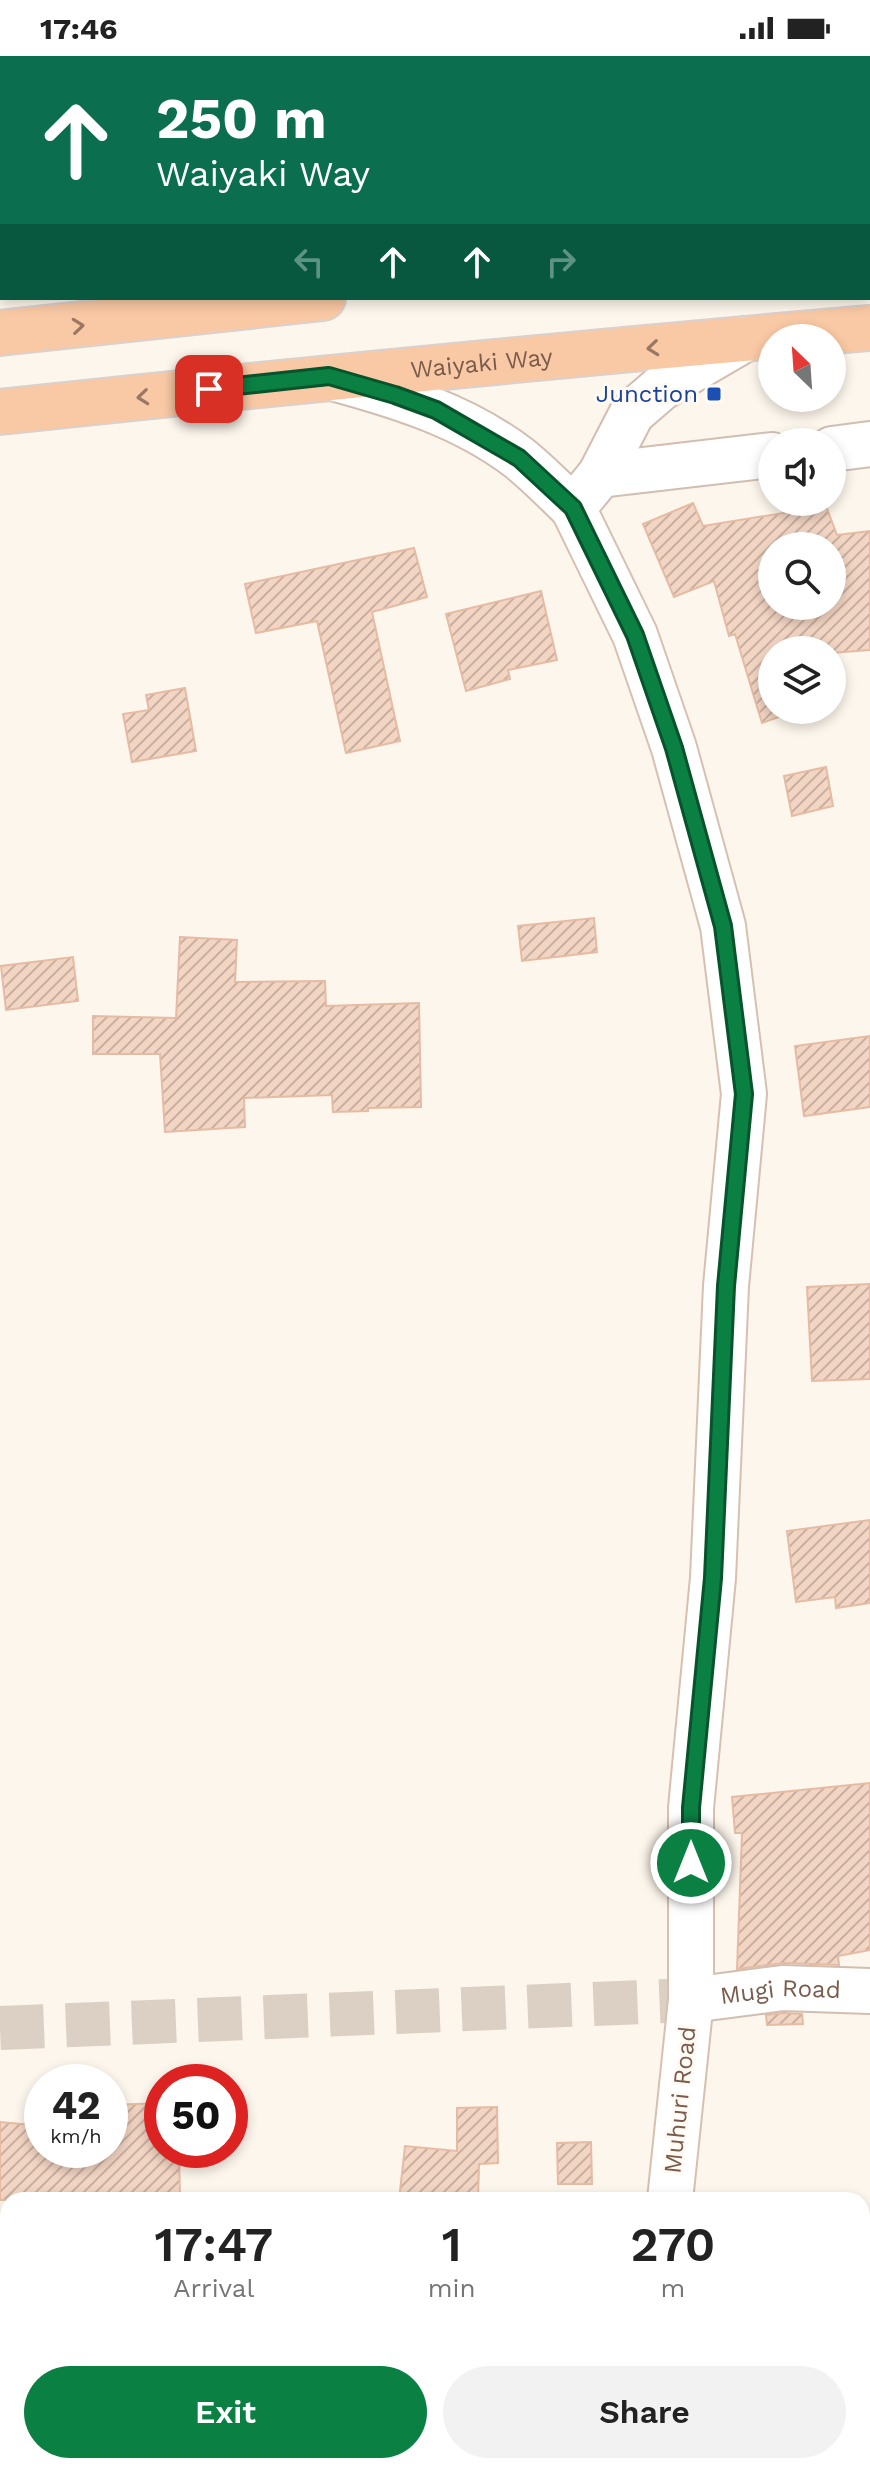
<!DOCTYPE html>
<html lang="en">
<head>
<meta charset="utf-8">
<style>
	body { margin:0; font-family:"Work Sans",sans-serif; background:#f2f2f2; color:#222; height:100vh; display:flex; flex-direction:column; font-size:30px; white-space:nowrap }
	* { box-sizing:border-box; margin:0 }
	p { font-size:26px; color:#767676 }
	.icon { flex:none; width:44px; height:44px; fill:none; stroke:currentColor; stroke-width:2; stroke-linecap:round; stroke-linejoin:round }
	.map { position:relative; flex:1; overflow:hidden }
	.details { position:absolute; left:0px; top:2136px; width:870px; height:282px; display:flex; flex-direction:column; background:#fff; border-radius:24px 24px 0 0; box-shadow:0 4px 12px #0003 }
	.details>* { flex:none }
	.top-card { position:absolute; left:0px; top:0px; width:870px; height:244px; box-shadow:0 4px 12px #0003; background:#0b6e4f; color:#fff; overflow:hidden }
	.needle { width:52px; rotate:335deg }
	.controls { position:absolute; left:758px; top:268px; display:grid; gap:16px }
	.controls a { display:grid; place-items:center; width:88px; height:88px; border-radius:50%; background:#fff; box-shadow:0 4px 12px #0003; font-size:40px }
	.speed { position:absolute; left:24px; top:2008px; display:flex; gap:16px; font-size:40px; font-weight:700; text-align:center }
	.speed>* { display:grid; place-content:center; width:104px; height:104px; border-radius:50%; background:#fff; box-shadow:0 4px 12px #0003; line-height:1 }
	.speed small { font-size:20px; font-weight:400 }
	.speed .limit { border:12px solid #d22; background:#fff; color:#111 }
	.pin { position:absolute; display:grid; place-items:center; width:68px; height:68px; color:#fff; margin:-34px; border-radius:16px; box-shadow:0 4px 12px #0006 }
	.me { position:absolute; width:88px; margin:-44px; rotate:0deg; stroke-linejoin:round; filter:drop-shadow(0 0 6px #0008) }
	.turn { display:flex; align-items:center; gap:28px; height:168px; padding:0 24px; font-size:36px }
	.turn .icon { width:104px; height:104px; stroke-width:2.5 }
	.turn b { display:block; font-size:56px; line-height:68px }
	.lanes { display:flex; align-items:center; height:76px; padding:0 24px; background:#0003; justify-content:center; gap:40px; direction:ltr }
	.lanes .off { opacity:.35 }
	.eta { display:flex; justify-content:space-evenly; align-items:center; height:136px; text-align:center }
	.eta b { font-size:48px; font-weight:600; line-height:56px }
	.cta { display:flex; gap:16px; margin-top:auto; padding:16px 24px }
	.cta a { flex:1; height:92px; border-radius:48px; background:#0b8043; color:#fff; font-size:32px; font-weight:600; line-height:92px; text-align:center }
	.cta a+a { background:#f2f2f2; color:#222 }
	.status { display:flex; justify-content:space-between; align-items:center; height:56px; padding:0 40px; background:#fff; direction:ltr }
	.status svg { height:22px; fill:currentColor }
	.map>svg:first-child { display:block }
	.building { fill:url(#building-hatch); stroke:#e6bba3; stroke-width:2; fill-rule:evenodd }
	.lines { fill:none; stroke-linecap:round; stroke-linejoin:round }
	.minor-tunnel { stroke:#dcd0c4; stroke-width:44; stroke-dasharray:44 22; stroke-linecap:butt }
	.service-casing { stroke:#d1beb0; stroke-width:28 }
	.minor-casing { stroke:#d1beb0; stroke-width:48 }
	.tertiary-casing { stroke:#d1beb0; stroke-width:48 }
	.secondary-casing { stroke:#d6c0b0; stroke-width:48 }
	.trunk-casing { stroke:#dad1cd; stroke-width:48 }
	.service { stroke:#fff; stroke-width:24 }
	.minor { stroke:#fff; stroke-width:44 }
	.tertiary { stroke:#fff; stroke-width:44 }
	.secondary { stroke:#fff; stroke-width:44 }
	.trunk { stroke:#f9c8a4; stroke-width:44 }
	.oneway { stroke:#9a7763 }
	.route-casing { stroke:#07532c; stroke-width:20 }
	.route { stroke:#0b8043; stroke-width:14 }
	.transit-dot { fill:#1a4fb4; stroke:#fffaf3; stroke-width:3 }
	.labels { text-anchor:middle; stroke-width:6; stroke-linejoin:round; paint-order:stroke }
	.street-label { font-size:24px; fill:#7a5c4d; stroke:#fffaf3 }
	.transit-label { font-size:24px; fill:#164399; stroke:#fffaf3; text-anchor:end }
</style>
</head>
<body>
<div class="status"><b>17:46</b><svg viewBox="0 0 49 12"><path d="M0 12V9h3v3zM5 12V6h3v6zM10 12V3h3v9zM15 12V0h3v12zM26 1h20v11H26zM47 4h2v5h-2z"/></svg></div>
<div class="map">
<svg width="870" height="2417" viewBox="0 0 870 2417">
	<defs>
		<pattern id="building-hatch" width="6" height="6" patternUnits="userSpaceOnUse" patternTransform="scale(2)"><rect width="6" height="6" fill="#f3d5c3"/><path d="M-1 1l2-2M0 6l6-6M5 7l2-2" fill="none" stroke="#cab0a1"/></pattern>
	</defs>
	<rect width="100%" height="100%" fill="#fdf6ec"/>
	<!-- building -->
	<path class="building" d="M693,447L703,470L826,450L837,479L870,475V594L832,597V594H772V654H798L762,667L735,578L729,580L714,525L674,541L643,468ZM772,490H832V550H772Z
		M414,492L427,541L372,556L400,685L346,697L317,565L256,577L245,528Z
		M541,535L557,604L508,614L510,623L466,635L446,558Z
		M185,632L196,695L132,706L123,658L149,654L146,639Z
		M826,711L833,750L792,760L784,720Z
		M594,862L597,896L522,905L518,870Z
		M180,881L237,884L235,926L325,925L326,950L419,947L421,1051L368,1052V1055L333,1056L332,1039L244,1042L245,1071L165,1076L160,998H93V960L176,962Z
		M73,901L78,945L6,954L1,910Z
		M870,980V1051L804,1060L795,990Z
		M870,1228V1323L812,1325L807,1231Z
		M870,1464V1547L836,1552L835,1541L796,1546L787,1475Z
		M870,1727V1894L838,1900L839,1909L784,1907L737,1913L742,1777H735L732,1741Z
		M784,1957L802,1958L803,1968L767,1969L766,1959Z
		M162,2047V2094H179L180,2144H0V2066L42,2070V2094H110V2049Z
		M497,2051L498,2107L479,2108L478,2144H399L405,2090L457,2095V2052Z
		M591,2086L592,2128H558L557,2087Z"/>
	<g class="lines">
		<!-- minor-tunnel -->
		<path class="minor-tunnel" d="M0,1972L691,1944"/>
		<!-- service casing -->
		<g class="service-casing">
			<path id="service" d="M493,2410V2415L509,2417"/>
		</g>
		<!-- minor casing -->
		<g class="minor-casing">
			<g id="minor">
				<path d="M389,0L390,2"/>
				<path d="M868,103H870"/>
				<path d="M832,393L870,388"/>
				<path d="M600,419L772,399"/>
				<path id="s1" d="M691,1944L783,1932L870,1935"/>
				<path d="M288,2417L290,2410"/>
			</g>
		</g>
		<!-- tertiary casing -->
		<g class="tertiary-casing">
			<path id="tertiary" d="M333,322C399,340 464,360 519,402C538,417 556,436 573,452L600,419L632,357L661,332L745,283"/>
		</g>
		<!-- secondary casing -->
		<g class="secondary-casing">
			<path id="secondary" d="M573,452L635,579L674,692L723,870L744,1038L726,1230L713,1522L691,1752V1944L670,2144
				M642,2417L643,2410"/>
		</g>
		<!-- trunk casing -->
		<g class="trunk-casing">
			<g id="trunk">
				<path d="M868,194H870"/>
				<path d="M0,277L323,242"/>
				<path id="s2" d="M0,356C290,325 580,297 870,272"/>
			</g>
		</g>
		<!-- service -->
		<use href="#service" class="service"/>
		<!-- minor -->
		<use href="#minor" class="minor"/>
		<!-- tertiary -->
		<use href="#tertiary" class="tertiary"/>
		<!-- secondary -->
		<use href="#secondary" class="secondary"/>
		<!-- trunk -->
		<use href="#trunk" class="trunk"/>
	</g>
	<!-- one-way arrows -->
	<defs><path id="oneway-chevron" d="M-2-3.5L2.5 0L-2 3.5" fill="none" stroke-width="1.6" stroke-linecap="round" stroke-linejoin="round" transform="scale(2)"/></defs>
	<g class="oneway">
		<use href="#oneway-chevron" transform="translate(78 270) rotate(-6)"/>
		<use href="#oneway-chevron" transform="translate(653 292) rotate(174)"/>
		<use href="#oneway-chevron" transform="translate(143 341) rotate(174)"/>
	</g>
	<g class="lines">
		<!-- route casing -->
		<g class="route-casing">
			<path id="route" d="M209,333L329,320L395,339L436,354L519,402L573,452L635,579L674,692L723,870L744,1038L726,1230L713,1522L691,1752V1807"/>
		</g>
		<!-- route -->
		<use href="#route" class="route"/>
	</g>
	<!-- markers -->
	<rect class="transit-dot" x="706" y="330" width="16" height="16" rx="4"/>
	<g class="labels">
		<!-- street labels -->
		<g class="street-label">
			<text dy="8" stroke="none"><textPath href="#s2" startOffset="484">Waiyaki Way</textPath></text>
			<text dy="8" stroke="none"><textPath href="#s1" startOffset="90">Mugi Road</textPath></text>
			<text transform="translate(680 2044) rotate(-84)" y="8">Muhuri Road</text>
		</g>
		<!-- transit labels -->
		<g class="transit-label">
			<text x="698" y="346">Junction</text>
		</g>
	</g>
</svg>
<div class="controls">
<a><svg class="needle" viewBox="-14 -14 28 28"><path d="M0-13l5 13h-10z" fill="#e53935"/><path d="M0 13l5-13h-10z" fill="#767676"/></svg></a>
<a><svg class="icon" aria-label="sound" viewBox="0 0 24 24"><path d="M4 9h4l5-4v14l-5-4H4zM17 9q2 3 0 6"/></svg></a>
<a><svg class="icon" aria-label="search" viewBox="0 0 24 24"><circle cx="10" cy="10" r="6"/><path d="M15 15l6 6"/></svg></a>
<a><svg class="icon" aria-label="layers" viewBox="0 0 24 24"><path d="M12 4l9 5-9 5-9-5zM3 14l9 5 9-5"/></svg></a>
</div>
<div class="speed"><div>42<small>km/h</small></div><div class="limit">50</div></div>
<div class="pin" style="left:209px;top:333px;background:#d93025"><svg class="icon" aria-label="arrive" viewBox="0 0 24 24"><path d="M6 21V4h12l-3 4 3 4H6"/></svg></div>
<svg class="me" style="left:691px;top:1807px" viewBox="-20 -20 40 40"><circle r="17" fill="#0b8043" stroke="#fff" stroke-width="3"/><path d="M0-11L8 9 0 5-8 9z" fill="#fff"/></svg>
<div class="top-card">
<div class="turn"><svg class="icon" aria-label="ahead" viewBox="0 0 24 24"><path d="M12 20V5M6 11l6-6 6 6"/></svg><div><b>250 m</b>Waiyaki Way</div></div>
<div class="lanes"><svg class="icon off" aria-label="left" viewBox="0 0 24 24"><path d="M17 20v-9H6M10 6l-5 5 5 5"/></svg><svg class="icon" aria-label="ahead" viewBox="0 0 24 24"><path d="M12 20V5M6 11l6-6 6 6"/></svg><svg class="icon" aria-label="ahead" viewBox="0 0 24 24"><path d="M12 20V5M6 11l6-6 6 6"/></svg><svg class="icon off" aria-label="right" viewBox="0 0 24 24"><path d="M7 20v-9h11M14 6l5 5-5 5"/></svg></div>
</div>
<section class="details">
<div class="eta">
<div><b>17:47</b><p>Arrival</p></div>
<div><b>1</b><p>min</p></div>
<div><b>270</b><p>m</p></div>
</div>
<div class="cta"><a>Exit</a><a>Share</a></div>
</section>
</div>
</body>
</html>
